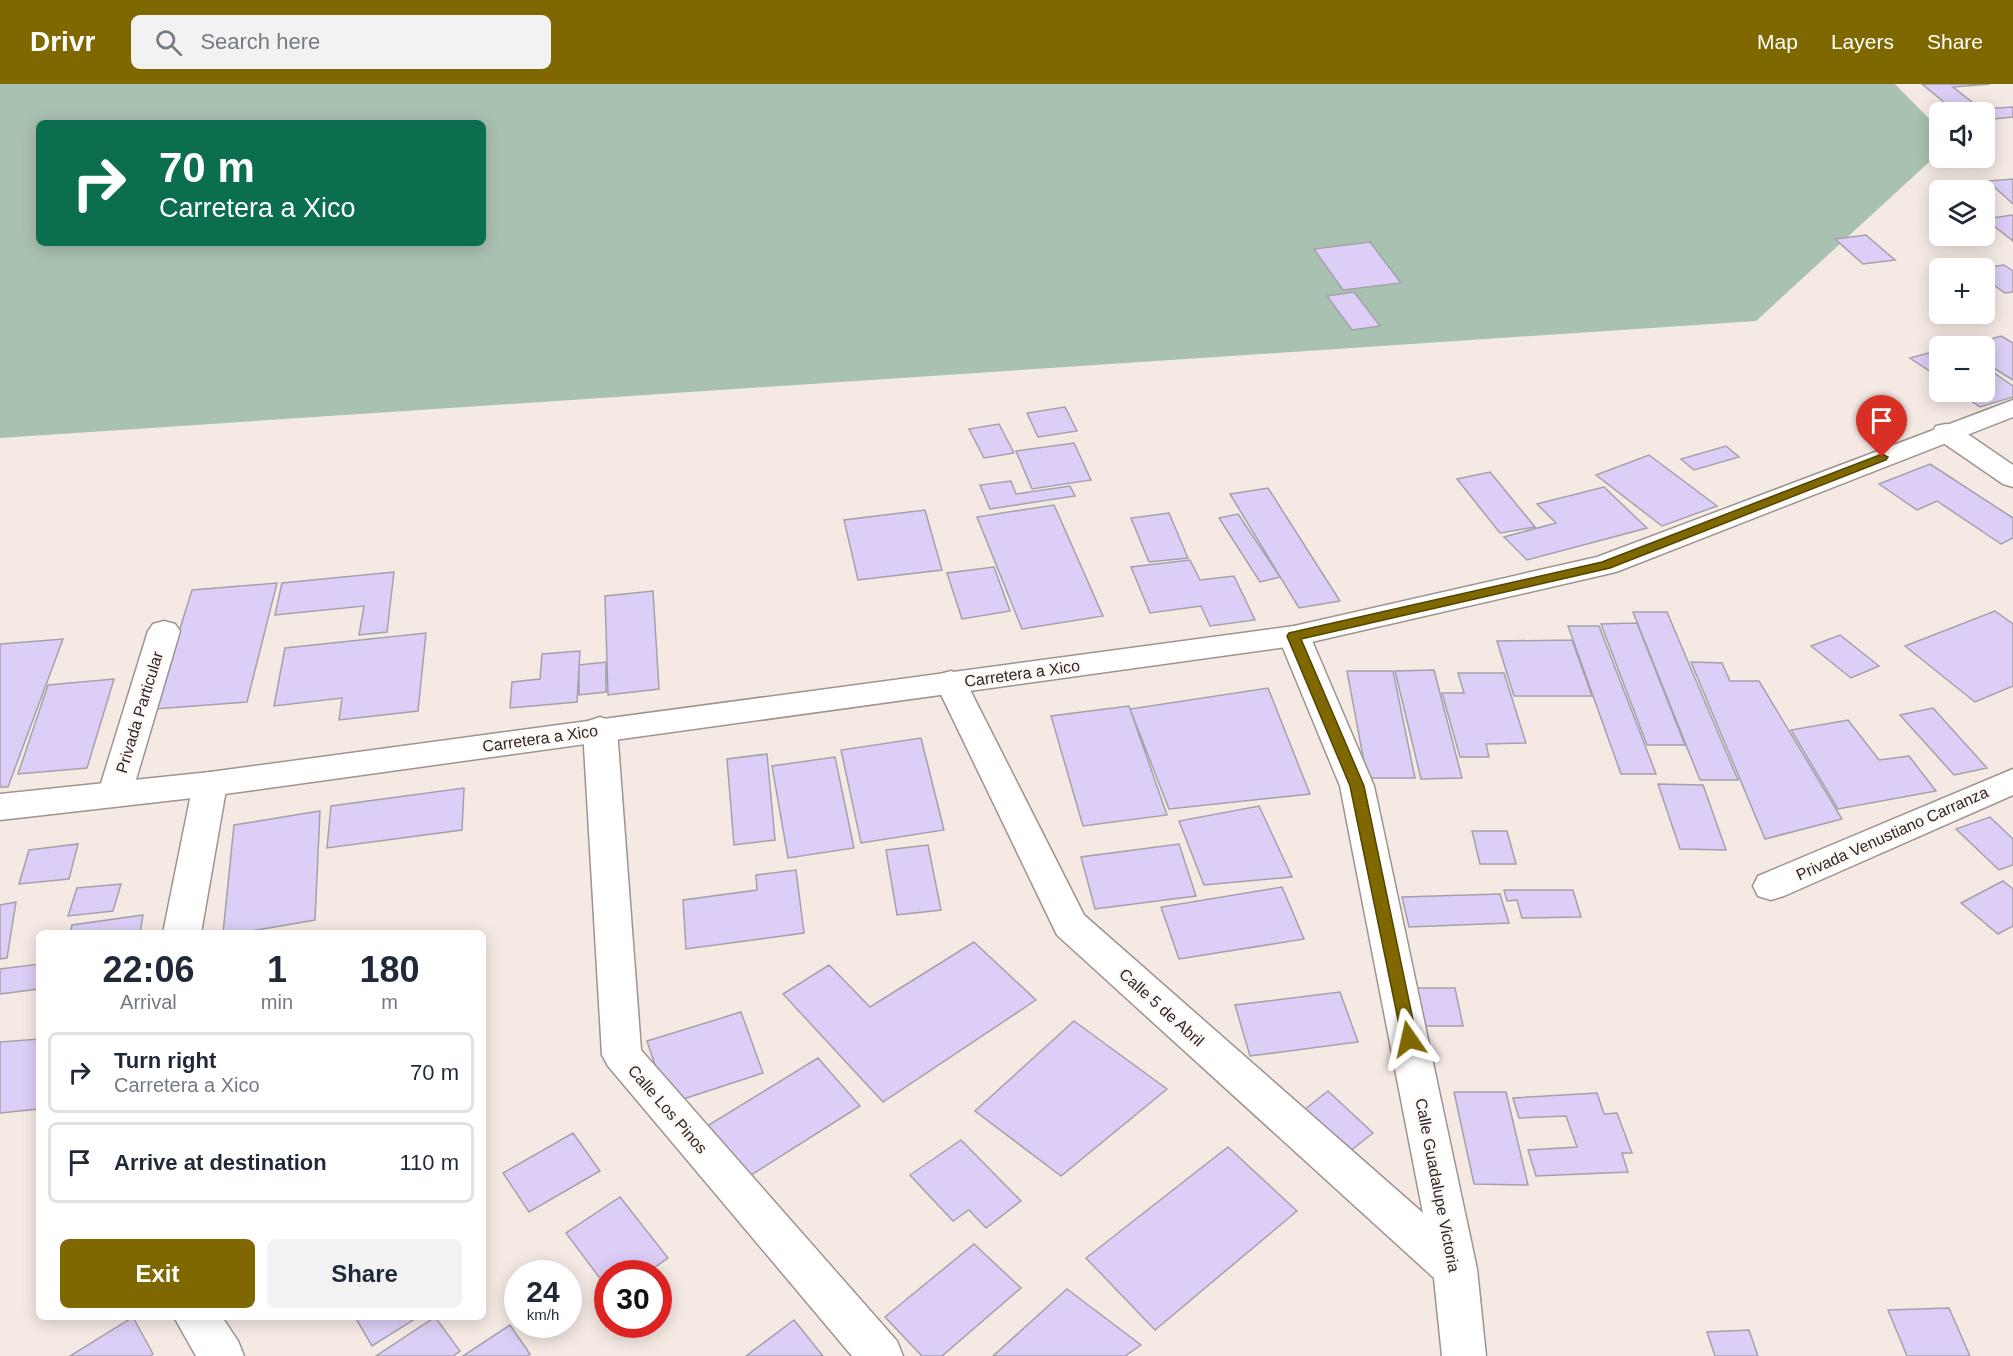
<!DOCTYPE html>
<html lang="en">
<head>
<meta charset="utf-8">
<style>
	body { margin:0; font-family:Helvetica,sans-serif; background:#f2f2f3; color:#1f2937; height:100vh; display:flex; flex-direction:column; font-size:22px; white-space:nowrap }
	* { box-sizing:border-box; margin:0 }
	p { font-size:20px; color:#747a83 }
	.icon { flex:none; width:33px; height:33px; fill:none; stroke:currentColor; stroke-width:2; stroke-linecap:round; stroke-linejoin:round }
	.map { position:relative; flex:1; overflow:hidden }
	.drawer { position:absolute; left:36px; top:846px; width:450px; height:390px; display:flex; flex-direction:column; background:#fff; border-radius:9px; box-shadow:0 3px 15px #0003 }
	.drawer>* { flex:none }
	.guide { position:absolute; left:36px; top:36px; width:450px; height:126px; border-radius:9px; box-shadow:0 3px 15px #0003; background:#0b6e4f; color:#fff; overflow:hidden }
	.buttons { position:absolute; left:1929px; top:18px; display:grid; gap:12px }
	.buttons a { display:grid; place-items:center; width:66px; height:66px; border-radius:9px; background:#fff; box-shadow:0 3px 15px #0003; font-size:30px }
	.speed { position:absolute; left:504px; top:1176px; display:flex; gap:12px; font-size:30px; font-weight:700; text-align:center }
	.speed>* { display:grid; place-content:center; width:78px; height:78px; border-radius:50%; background:#fff; box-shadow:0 3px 15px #0003; line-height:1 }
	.speed small { font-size:15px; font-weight:400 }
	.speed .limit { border:9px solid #d22; background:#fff; color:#111 }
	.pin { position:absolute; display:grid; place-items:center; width:51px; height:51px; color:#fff; margin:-62px -26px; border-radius:50% 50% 50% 0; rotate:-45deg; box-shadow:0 0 6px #0007 }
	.pin .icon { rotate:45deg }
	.me { position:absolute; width:66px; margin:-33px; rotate:349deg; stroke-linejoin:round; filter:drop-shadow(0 0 4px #0008) }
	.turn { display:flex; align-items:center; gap:21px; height:126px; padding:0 24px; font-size:27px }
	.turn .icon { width:78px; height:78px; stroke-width:2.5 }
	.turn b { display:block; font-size:42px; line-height:51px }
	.eta { display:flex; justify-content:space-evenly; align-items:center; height:102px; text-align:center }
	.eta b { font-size:36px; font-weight:600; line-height:42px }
	.action { display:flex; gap:12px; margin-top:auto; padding:12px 24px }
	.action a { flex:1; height:69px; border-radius:9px; background:#806800; color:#fff; font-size:24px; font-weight:600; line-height:69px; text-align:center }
	.action a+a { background:#f2f2f3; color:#1f2937 }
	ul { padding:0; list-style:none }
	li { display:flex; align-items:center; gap:18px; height:81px; margin:0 12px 9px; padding:0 12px; border:3px solid #e0e1e3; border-radius:9px }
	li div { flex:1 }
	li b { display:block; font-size:22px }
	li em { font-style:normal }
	header { display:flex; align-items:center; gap:36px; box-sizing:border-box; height:84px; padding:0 30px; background:#806800; color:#fff }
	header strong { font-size:28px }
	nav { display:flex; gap:33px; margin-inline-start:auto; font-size:21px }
	.search { width:420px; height:54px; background:#f2f2f3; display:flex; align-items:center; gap:15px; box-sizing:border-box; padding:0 21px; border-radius:9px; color:#747a83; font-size:22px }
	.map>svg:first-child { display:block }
	.green { fill:#a9c1b1; fill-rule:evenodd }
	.building { fill:#dccef6; stroke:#a4a1ab; stroke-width:1.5 }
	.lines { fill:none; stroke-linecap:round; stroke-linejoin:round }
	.minor-casing { stroke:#9e938e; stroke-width:3 }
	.primary-casing { stroke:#9e938e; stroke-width:3 }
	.minor { fill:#fff; fill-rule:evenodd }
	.primary { fill:#fff; fill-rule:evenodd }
	.route { fill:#806800; stroke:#534400; stroke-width:1.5 }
	.labels { text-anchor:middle; stroke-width:4.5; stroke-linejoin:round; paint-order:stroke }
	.street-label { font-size:16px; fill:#2d2926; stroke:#fff7f4 }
</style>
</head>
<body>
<header>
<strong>Drivr</strong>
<div class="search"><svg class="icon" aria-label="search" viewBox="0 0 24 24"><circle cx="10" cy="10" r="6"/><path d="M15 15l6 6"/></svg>Search here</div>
<nav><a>Map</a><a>Layers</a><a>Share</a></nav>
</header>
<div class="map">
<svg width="2013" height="1272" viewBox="0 0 2013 1272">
	<rect width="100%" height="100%" fill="#f5e9e3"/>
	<!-- green -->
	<path class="green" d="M0,0H1895L1939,45V69L1756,237L0,354ZM39,39H483V159H39Z"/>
	<!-- building -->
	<path class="building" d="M1922,0H1990L1953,3L1981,25L2013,23V33L1984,36V28H1956Z
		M2013,95V120L1988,97Z
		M2013,131V157L1985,135Z
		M1866,151L1895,176L1863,180L1835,155Z
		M1370,158L1401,199L1343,206L1314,165Z
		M2004,181L2013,187V208L2005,209L1984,194V184H1982Z
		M1354,208L1380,242L1352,246L1327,212Z
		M2001,252L2013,259V296L1984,278V262H1968Z
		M1940,266V294L1910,274Z
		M1984,282L2013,302V313L1980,323L1958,308H1984Z
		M1065,323L1077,347L1038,353L1027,329Z
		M999,340L1014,369L984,374L969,345Z
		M1074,359L1091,396L1032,405L1016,367Z
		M1726,362L1739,373L1694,386L1681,375Z
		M1649,371L1717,422L1662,442L1596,391Z
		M1930,380L2013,434V454L2001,460L1937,417L1917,426L1879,400Z
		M1490,388L1535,443L1500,449L1457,395Z
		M1011,397L1016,410L1070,402L1075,412L990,425L980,401Z
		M1604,403L1647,444L1527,476L1504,453L1556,439L1537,420Z
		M1268,404L1340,517L1299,524L1230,410Z
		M1054,421L1103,532L1022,545L977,433Z
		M925,426L942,486L858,496L844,436Z
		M1169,429L1188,474L1149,478L1131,434Z
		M1238,430L1280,493L1260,498L1219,434Z
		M1190,476L1200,496L1234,492L1255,536L1210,542L1201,522L1150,529L1131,483Z
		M994,483L1010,527L962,535L947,489Z
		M394,488L387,548L359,551L364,522L275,531L282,499Z
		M277,499L247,618L155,625L192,506Z
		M653,507L659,605L608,611L605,512Z
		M1995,527L2013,540V602L1975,618L1905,562Z
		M1633,528H1667L1738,696H1700Z
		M1637,539L1685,661H1647L1601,540Z
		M1568,542H1599L1656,690H1621Z
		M426,549L418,627L339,636L342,614L274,622L285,564Z
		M1840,551L1879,582L1851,594L1811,562Z
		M63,555L8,703H0V560Z
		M1572,556L1592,612H1514L1497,557Z
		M580,567L577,618L510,624L512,598L540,595L542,570Z
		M606,578V608L579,611V581Z
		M1691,578L1722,579L1730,597H1759L1842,735L1765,755Z
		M1434,586L1462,694L1421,695L1395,587Z
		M1347,587H1393L1415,694H1367Z
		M1458,589H1504L1526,659L1486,660L1489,673H1460L1442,609H1464Z
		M114,595L87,684L18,690L48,601Z
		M1268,604L1310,710L1169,725L1130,625Z
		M1129,622L1167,731L1083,742L1051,632Z
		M1933,624L1987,684L1954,691L1900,631Z
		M1848,636L1879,676L1909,672L1936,707L1838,725L1791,646Z
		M921,654L944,746L861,759L841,666Z
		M767,670L775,756L734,761L727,675Z
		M835,673L854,764L788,774L772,682Z
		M1658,700L1703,701L1726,766L1680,765Z
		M464,704L462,746L327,764L331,722Z
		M1259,722L1292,793L1204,801L1179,737Z
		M320,727L315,836L239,849H223L234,741Z
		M1990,733L2013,755V781L1999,786L1956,745Z
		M1472,747H1507L1516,780H1480Z
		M78,760L69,795L19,800L29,766Z
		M1179,760L1196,812L1095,825L1081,773Z
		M928,761L941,826L897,831L886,766Z
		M796,786L804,849L686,865L683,816L757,806L756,791Z
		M2003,797L2013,805V842L1998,850L1961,819Z
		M121,800L113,827L68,832L77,804Z
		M1282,803L1304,855L1179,875L1161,823Z
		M1504,806H1573L1581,833L1522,834L1517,816L1507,817Z
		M1500,810L1509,839L1409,843L1402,813Z
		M16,818L7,874L0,875V821Z
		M143,831L140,849H70L72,841Z
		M974,858L1036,916L883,1018L783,910L829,881L870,923Z
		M39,880V905L0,910V885Z
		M1417,904H1455L1463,942H1425Z
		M1340,908L1358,958L1250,972L1235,921Z
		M741,928L763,989L668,1020L647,957Z
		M1074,937L1167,1005L1061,1092L975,1027Z
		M39,955V1025L0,1029V958Z
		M818,974L860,1022L740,1098L699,1047Z
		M1328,1007L1373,1049L1345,1071L1299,1030Z
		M1454,1008H1506L1528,1101L1474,1100Z
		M1597,1009L1604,1030L1617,1029L1632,1069H1622L1628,1088L1536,1092L1528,1066L1577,1063L1566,1032L1519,1034L1513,1014Z
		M573,1049L600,1087L529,1128L503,1089Z
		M961,1056L1021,1117L986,1144L969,1126L953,1137L910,1091Z
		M1228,1063L1297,1127L1155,1246L1086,1174Z
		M620,1113L668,1174L645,1190H608V1205L566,1149Z
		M974,1160L1021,1204L942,1272H922L885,1233Z
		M1067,1205L1141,1261L1125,1272H993Z
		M1949,1224L1970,1272H1907L1888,1226Z
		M133,1233L153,1270L150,1272H70Z
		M355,1233H418L372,1262Z
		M435,1233L460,1267L453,1272H376Z
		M794,1236L823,1272H746Z
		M510,1241L530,1270L527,1272H463Z
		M1749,1246L1758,1272H1715L1707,1248Z"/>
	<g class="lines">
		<!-- minor casing -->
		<g class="minor-casing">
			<path id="minor" d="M1946,340L1956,342L2013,381V403L2003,400L1936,354L1932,348L1936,342Z
				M164,537L175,540L180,547L132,709L127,718L115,721L103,718L98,709L148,547L153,540Z
				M1294,542L1305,545L1310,552L1374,702L1477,1185L1486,1272H1442L1434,1194L1057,851L935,598L940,590L951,587L962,590L1084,831L1423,1129L1340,702L1278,552L1283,545Z
				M600,633L612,637L617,645L641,966L897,1257L903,1272H852L608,982L602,971L583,645L588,637Z
				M2013,685V711L1784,812L1771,816L1758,812L1753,802L1758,792Z
				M210,688L222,691L227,700L201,849H163L193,700L198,691Z
				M174,1233H222L238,1257L244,1272H196Z"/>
		</g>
		<!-- primary casing -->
		<g class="primary-casing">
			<path id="primary" d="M2013,316V333L1616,488L1294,562L210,712L0,736V710L210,688L1294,542L1597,473Z"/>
		</g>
		<!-- minor -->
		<use href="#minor" class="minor"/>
		<!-- primary -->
		<use href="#primary" class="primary"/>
	</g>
	<!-- route -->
	<path class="route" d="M1882,370L1888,373L1886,376L1610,484L1301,555L1364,702L1417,955L1414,960L1409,962L1403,960L1350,702L1287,552L1289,549L1602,478Z"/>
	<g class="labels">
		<!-- street labels -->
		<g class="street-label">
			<text transform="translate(1022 589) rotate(-8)" y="6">Carretera a Xico</text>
			<text transform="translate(139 628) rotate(-73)" y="6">Privada Particular</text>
			<text transform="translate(540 654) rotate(-8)" y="6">Carretera a Xico</text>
			<text transform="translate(1892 749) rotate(-24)" y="6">Privada Venustiano Carranza</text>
			<text transform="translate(1162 923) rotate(42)" y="6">Calle 5 de Abril</text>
			<text transform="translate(668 1025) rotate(49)" y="6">Calle Los Pinos</text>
			<text transform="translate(1438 1101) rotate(79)" y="6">Calle Guadalupe Victoria</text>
		</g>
	</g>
</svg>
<div class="buttons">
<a><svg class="icon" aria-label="sound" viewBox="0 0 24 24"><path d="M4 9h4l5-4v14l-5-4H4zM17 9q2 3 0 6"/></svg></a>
<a><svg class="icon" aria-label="layers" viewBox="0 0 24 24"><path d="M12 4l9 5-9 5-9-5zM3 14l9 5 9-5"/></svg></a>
<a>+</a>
<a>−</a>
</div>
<div class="speed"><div>24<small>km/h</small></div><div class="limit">30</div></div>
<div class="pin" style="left:1882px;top:373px;background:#d93025"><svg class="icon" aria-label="arrive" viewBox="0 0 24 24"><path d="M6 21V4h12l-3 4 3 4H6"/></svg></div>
<svg class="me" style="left:1409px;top:955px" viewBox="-20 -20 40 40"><path d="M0-17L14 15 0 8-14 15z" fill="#806800" stroke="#fff" stroke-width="4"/></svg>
<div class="guide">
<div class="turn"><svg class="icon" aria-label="right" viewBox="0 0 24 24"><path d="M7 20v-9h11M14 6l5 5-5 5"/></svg><div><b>70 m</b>Carretera a Xico</div></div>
</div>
<section class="drawer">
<div class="eta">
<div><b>22:06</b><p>Arrival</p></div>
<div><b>1</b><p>min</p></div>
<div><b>180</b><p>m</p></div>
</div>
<ul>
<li><svg class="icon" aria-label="right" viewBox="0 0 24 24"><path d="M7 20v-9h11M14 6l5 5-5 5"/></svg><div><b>Turn right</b><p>Carretera a Xico</p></div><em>70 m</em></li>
<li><svg class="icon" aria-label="arrive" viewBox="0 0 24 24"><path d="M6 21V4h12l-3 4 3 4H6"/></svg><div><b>Arrive at destination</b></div><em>110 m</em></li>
</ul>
<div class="action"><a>Exit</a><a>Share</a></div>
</section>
</div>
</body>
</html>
